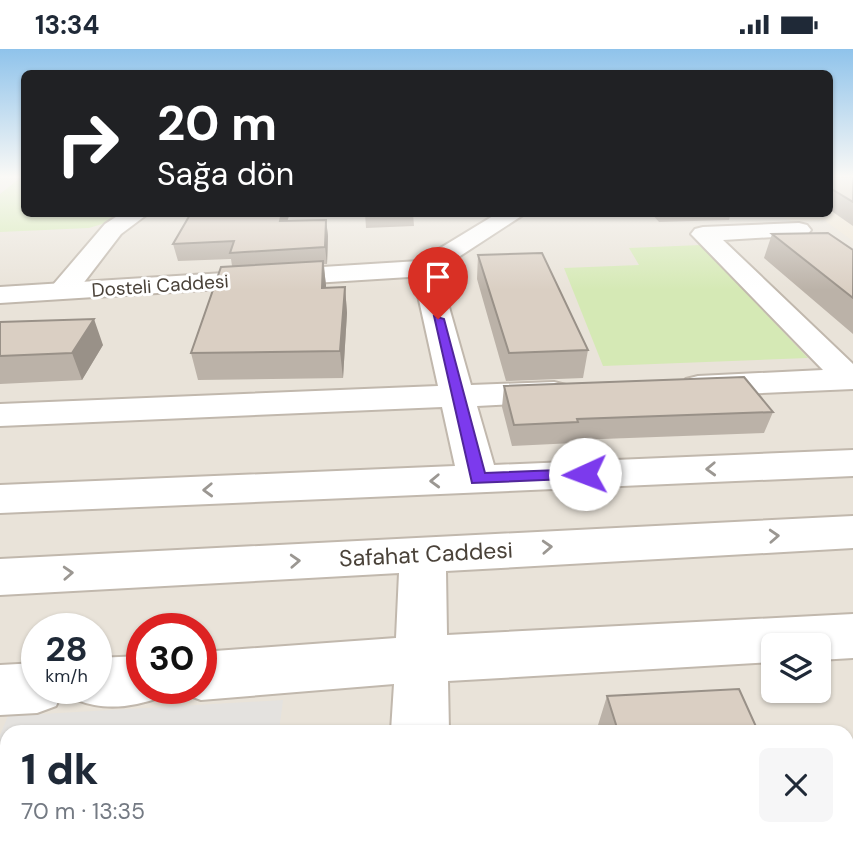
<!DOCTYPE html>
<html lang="tr">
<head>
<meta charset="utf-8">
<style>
	body { margin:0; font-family:"DM Sans",sans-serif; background:#f6f6f7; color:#1f2937; height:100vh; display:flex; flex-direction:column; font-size:26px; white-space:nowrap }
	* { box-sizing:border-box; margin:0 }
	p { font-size:23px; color:#747a83 }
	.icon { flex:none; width:38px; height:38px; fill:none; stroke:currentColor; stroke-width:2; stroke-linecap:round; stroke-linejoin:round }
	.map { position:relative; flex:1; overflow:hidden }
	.panel { position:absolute; left:0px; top:676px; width:854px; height:135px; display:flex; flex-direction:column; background:#fff; border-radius:21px 21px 0 0; box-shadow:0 2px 5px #0004 }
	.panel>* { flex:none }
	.guide { position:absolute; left:21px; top:21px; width:812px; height:147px; border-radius:10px; box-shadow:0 2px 5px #0004; background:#202124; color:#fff; overflow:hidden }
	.tools { position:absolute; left:761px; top:584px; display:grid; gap:14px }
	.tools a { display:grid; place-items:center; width:70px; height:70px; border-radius:10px; background:#fff; box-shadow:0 2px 5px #0004; font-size:35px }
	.speed { position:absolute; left:21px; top:564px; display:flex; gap:14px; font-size:35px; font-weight:700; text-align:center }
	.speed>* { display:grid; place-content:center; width:91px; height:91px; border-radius:50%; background:#fff; box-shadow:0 2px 5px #0004; line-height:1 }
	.speed small { font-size:18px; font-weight:400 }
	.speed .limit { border:10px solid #d22; background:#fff; color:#111 }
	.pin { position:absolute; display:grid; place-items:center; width:60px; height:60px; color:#fff; margin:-72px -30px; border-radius:50% 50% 50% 0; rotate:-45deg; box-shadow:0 0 7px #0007 }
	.pin .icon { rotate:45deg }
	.me { position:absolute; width:77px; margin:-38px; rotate:268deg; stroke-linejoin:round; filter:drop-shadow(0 0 5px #0008) }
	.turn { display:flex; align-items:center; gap:24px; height:147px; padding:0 21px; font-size:32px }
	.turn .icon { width:91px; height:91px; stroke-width:2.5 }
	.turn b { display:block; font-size:49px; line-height:60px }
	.round { display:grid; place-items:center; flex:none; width:74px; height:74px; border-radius:10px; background:#f6f6f7 }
	.headline { display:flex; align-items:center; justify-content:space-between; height:119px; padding:0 21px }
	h1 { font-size:42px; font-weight:800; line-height:52px }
	.status { display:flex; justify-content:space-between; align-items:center; height:49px; padding:0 35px; background:#fff; direction:ltr }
	.status svg { height:19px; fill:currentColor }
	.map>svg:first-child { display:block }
	.residential { fill:#e9e3d9; fill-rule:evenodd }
	.education { fill:#eee5d5 }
	.green { fill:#d5e9b5 }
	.parking { fill:#e4e2df }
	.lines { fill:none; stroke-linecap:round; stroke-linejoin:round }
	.minor-casing { stroke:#c1b8ad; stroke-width:4 }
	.tertiary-casing { stroke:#c1b8ad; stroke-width:4 }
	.minor { fill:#fff; fill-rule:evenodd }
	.tertiary { fill:#fff; fill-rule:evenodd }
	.wall { fill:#bbb2a8 }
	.shaded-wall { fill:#999188 }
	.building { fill:#dacfc3; stroke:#999188; stroke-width:2 }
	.oneway { stroke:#9b9792 }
	.route { fill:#7c3aed; stroke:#51269a; stroke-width:2 }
	.labels { text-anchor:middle; stroke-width:6; stroke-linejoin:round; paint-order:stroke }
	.far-street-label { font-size:19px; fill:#4a4239; stroke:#fff }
	.street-label { font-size:23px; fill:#4a4239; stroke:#fff }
</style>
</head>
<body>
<div class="status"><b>13:34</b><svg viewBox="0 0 49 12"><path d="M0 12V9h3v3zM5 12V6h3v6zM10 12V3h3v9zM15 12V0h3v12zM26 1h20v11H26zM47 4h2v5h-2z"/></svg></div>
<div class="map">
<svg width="853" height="809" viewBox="0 0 853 809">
	<rect width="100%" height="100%" fill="#f5f1eb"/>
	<!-- residential -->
	<path class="residential" d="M0,128H24V164H830L853,128V809H0ZM37,579H96V639H37ZM142,579H201V639H142ZM774,597H819V642H774ZM7,682H847V803H7Z"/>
	<!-- education -->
	<path class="education" d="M830,128H853V192L824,171L792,173L779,165L830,164Z"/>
	<!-- green -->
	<path class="green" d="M21,128H24V164L135,165L89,179L0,183V145Z
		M701,196L808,309L603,317L564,219L639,216L629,199Z"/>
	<!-- parking -->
	<path class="parking" d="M283,651L279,682H7V803H261L260,809H0V686L8,667Z"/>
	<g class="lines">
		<!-- minor casing -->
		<g class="minor-casing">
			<path id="minor" d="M122,164H149L121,185L72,249H52L48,243L52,237L105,175Z
				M799,174L807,176L811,181L807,186L723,191L853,315V340L698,347L686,344L681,337L686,330L698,327L823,321L691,185L695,180L703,178Z
				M425,211L434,214L438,219L471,336L554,333L566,336L571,343L566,350L554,353L477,357L494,416L853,401V427L0,464V436L455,417L442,358L0,377V355L438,337L412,219L416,214Z
				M853,467V499L446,522L447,586L853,565V609L819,611V597H774V613L448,632L449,682H391L394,635L201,651L182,644L180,639H201V603L396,589L399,524L0,546V510Z
				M142,607V639H165L161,648C134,658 104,662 77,651L71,639H96V609Z
				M37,614V639H64L56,657L37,664L0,666V616Z
				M383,803H449V809H383Z"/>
		</g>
		<!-- tertiary casing -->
		<g class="tertiary-casing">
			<path id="tertiary" d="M498,164H526L434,224L425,227L0,254V238L419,212Z"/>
		</g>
		<!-- minor -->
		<use href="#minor" class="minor"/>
		<!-- tertiary -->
		<use href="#tertiary" class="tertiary"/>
	</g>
	<!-- wall -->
	<path class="wall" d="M830,128H853V177L830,161Z
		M191,164H290L287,172L326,171L328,187L327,215H324L326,239L345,238L347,264L343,329L198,331L191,304L232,217L231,210L178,212L173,195Z
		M365,164H413L414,177L366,179Z
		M651,164H731L729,171L659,173Z
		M772,185L853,201V285L764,209Z
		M478,206L588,301L583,329L506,332L477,230Z
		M0,273L103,296L82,331L0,335Z
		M504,337L773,363L764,384L575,391L574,394L512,397L502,358Z
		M607,647L758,682H600L598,676Z
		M633,803H814L816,809H634Z"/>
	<!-- shaded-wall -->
	<path class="shaded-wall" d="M282,164H290L282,188L280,172Z
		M326,171L328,187L327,215L325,198Z
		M323,212L326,236L325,264L322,239Z
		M345,238L347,264L343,329L340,302Z
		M94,270L103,296L82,331L72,304Z"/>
	<!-- building -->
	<path class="building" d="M830,128H853V153L830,139Z
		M191,164H282L280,172L326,171L325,198L230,204L234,192L173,195Z
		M828,184L853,201V249L772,185Z
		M542,204L588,301L509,304L478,206Z
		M323,212L322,239L345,238L340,302L191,304L221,218Z
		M94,270L72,304L0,307V273Z
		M744,328L773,363L577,370L578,373L514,376L504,337Z
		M739,640L758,682H618L607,647Z
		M653,803H814L816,809H655Z
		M204,805L203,809H166Z"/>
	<!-- one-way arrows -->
	<defs><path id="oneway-chevron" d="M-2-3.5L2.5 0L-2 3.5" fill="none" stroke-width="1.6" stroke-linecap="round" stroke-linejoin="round" transform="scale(1.75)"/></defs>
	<g class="oneway">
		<use href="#oneway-chevron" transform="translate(711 420) rotate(178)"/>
		<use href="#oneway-chevron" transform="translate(435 432) rotate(178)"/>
		<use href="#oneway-chevron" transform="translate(208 441) rotate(178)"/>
		<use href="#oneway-chevron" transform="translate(774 487) rotate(-3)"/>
		<use href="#oneway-chevron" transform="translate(547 498) rotate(-3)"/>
		<use href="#oneway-chevron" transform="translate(295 512) rotate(-3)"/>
		<use href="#oneway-chevron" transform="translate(68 524) rotate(-3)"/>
	</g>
	<!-- sky -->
	<linearGradient id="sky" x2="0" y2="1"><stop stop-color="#8fc3eb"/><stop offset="0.53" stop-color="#faf9f6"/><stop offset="1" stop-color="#faf9f6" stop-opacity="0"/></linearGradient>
	<rect width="853" height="241" fill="url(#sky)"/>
	<!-- route -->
	<path class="route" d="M434,267L444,270L485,424L585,420L593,425L591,429L472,434Z"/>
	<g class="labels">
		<!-- far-street labels -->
		<g class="far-street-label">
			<text transform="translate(160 236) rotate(-4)" y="7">Dosteli Caddesi</text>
		</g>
		<!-- street labels -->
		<g class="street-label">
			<text transform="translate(426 505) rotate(-3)" y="8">Safahat Caddesi</text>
		</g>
	</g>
</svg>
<div class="tools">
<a><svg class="icon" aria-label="layers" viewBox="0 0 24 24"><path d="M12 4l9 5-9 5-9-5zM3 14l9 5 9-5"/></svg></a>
</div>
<div class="speed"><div>28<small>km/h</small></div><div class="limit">30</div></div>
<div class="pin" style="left:438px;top:270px;background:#d93025"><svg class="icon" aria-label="arrive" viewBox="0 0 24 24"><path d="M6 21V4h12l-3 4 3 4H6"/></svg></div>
<svg class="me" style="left:585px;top:425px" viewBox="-20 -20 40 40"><circle r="19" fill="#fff"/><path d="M0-13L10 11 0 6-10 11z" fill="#7c3aed"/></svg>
<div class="guide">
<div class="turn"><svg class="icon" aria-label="right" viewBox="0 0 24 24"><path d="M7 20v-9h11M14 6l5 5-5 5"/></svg><div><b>20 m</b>Sağa dön</div></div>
</div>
<section class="panel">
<div class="headline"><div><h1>1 dk</h1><p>70 m · 13:35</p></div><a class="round"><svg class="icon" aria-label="close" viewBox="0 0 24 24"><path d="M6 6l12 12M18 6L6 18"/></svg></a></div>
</section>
</div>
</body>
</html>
